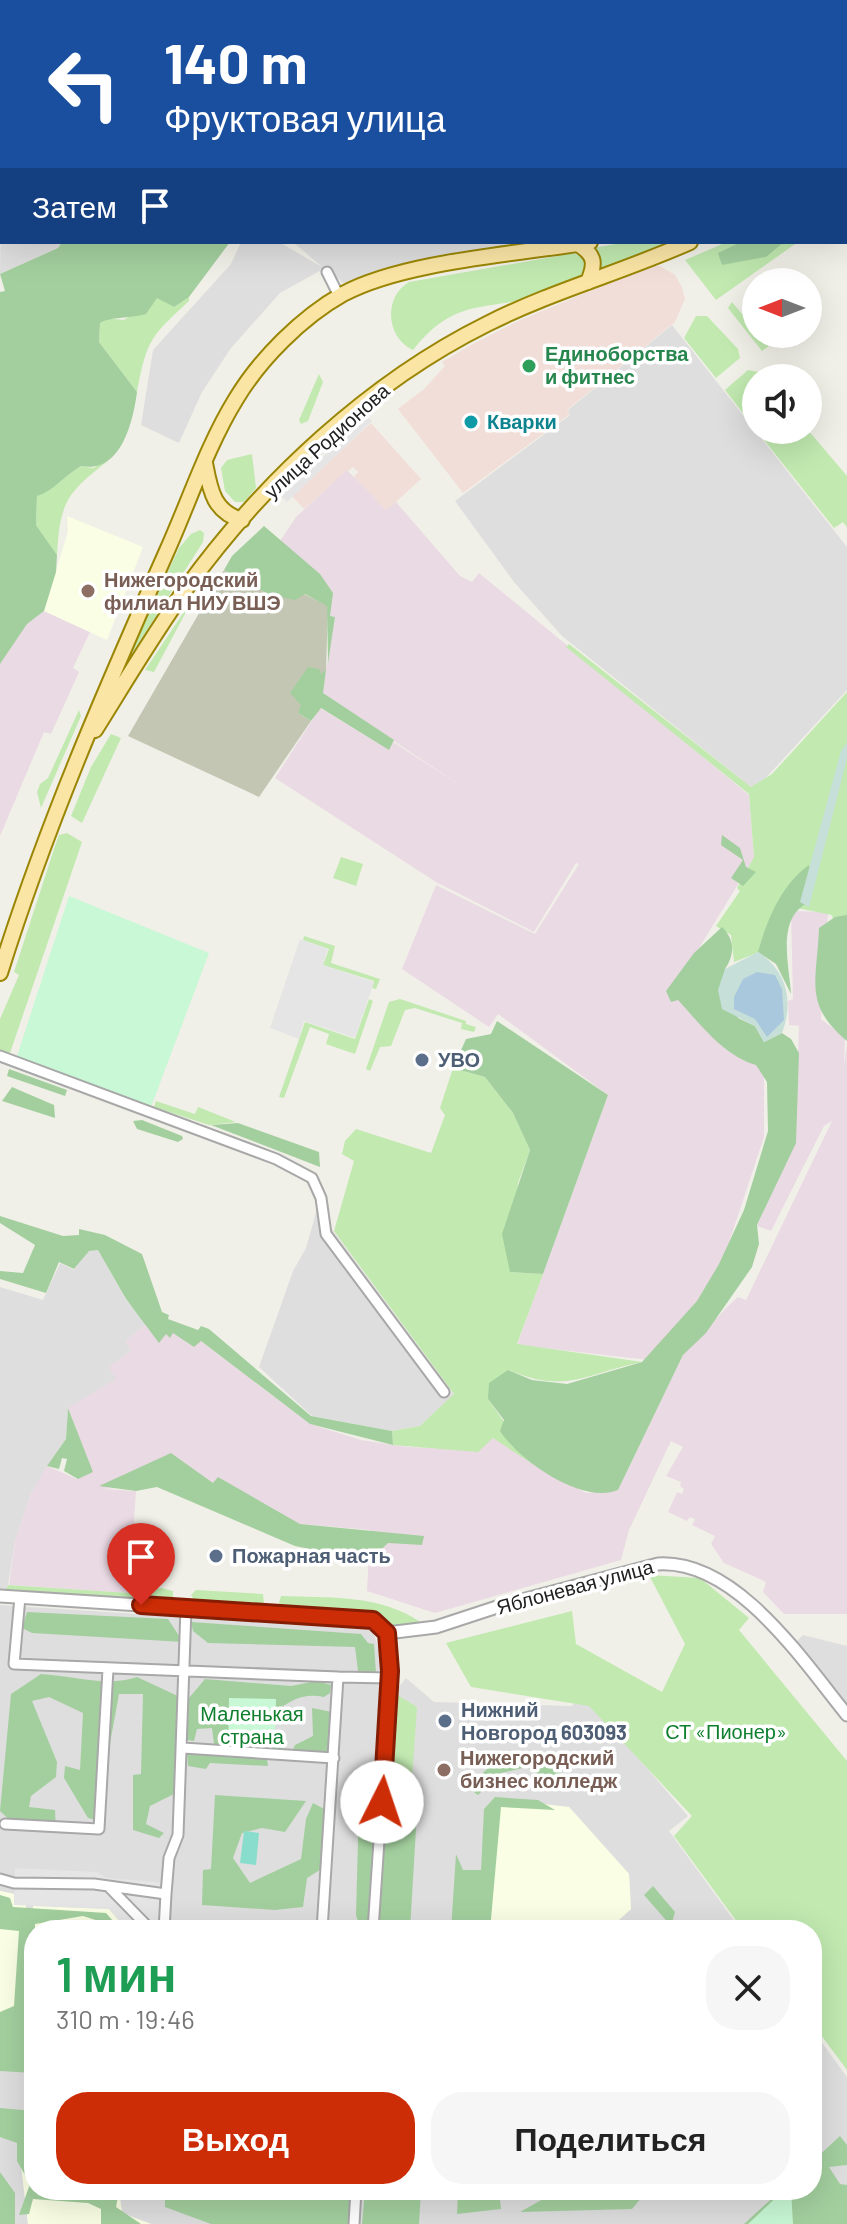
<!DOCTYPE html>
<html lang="ru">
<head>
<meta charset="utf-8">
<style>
	body { margin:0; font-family:Barlow,sans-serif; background:#f6f6f6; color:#222; height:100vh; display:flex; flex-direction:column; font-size:30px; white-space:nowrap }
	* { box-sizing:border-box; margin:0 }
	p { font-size:26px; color:#767676 }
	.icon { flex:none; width:44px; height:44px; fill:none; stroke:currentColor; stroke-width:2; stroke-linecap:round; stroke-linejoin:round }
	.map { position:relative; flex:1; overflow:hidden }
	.drawer { position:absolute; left:24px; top:1920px; width:798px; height:280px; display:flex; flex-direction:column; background:#fff; border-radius:32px; box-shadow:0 8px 32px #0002 }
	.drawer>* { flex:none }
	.hud { position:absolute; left:0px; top:0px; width:848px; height:244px; box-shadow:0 8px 32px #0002; background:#1a4fa0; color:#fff; overflow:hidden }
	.needle { width:52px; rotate:270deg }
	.fabs { position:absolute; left:742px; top:268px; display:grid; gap:16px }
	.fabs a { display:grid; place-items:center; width:80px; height:80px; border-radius:50%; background:#fff; box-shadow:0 8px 32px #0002; font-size:40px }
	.pin { position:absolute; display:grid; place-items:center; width:68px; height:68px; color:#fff; margin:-82px -34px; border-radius:50% 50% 50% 0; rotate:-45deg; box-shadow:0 0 8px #0007 }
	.pin .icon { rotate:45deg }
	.me { position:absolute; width:88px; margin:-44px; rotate:4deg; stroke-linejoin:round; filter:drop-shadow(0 0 6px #0008) }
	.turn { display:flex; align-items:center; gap:28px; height:168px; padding:0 32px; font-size:36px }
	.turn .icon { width:104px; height:104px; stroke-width:2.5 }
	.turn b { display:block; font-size:56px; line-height:68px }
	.then { display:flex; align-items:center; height:76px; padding:0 32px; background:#0003; gap:16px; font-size:30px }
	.round { display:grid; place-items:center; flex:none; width:84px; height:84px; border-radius:32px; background:#f6f6f6 }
	.overview { display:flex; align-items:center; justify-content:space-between; height:136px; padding:0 32px }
	h1 { font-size:48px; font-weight:600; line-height:60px; color:#1e9e55 }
	.button { display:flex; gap:16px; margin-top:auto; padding:16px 32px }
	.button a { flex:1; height:92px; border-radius:32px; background:#cd2d06; color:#fff; font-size:32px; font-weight:600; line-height:92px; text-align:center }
	.button a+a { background:#f6f6f6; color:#222 }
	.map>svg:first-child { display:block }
	.residential { fill:#dfdede }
	.commercial { fill:#f1ded8 }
	.industrial { fill:#eadae4 }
	.education { fill:#f9fee4 }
	.construction { fill:#c2c6b3 }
	.grass { fill:#c1e9b0 }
	.forest { fill:#a3cf9e }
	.wetland { fill:#c6dfd8 }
	.park { fill:#c8f8d5 }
	.pitch { fill:#89ddcd }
	.parking { fill:#e5e5e5 }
	.water { fill:#aac8dd }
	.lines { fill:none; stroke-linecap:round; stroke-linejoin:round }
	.minor-casing { stroke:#a8a8a8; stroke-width:13 }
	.tertiary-casing { stroke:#a8a8a8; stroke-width:15 }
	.primary-casing { stroke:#9a8604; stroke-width:18 }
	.minor { stroke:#fff; stroke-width:9 }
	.tertiary { stroke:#fff; stroke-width:11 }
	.primary { stroke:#fae5a5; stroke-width:14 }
	.route-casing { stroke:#851d04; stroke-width:20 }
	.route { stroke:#cd2d06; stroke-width:14 }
	.leisure-dot { fill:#2e9e5b; stroke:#fff; stroke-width:3 }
	.culture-dot { fill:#0f9aa8; stroke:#fff; stroke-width:3 }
	.education-dot { fill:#8d6e63; stroke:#fff; stroke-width:3 }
	.service-dot { fill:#5c6f8a; stroke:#fff; stroke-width:3 }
	.labels { text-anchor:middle; stroke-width:7; stroke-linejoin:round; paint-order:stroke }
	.leisure-label { font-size:20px; font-weight:bold; fill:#27864d; stroke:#fff; text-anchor:start }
	.culture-label { font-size:20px; font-weight:bold; fill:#0d838f; stroke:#fff; text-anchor:start }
	.street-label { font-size:20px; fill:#212121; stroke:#fff }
	.education-label { font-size:20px; font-weight:bold; fill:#785e54; stroke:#fff; text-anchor:start }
	.service-label { font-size:20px; font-weight:bold; fill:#4e5e75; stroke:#fff; text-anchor:start }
	.park-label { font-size:20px; fill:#0f7f2e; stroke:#fff }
</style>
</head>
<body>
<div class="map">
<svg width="847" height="2224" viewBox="0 0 847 2224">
	<rect width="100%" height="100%" fill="#f1f0e8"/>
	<!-- residential -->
	<path class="residential" d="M564,0H847V136L846,2H562Z
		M2,115V242H62L58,248L0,274Z
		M241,242H279L322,267L293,242H546L386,267L343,283L325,268L280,293L231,348L202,392L179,443L141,425L153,350L231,264Z
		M672,325L847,547V690L762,782L751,787L562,636L514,582L455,501L570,415L568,410Z
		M317,1209L454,1395L420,1426L392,1431L312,1416L259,1367L293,1271L306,1248Z
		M98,1249L126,1300L146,1324L126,1341L131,1350L110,1367L117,1379L68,1409L66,1439L30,1496L15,1541L8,1585L4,1593L0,1592V1287L43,1300L60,1263L74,1270L88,1251Z
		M0,1605L372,1629L382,1659L362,1930H127L109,1909L34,1906V2158L20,2157L28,2224H0V2054L26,1905H14V1894L0,1891Z
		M803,1635L847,1646V1708L794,1644Z
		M406,1678L434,1702L571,1706L585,1696L688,1816L669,1831L741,1930H608L631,1909L629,1874L569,1807L496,1799L490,1930H380L394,1693Z
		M812,2029L847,2077V2224H359L362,2190H812Z
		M119,2190H337L341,2224H151L122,2213Z"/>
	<!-- commercial -->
	<path class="commercial" d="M650,266H660L675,275L682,287L685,299L675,322L567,410L570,414L463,493L398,409L424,389L445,366L442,362L469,346L518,321Z
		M371,423L421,479L385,512L354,477L358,472L353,467L304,509L292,496Z"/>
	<!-- industrial -->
	<path class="industrial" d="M347,470L386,510L396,502L460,576L472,582L479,573L749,795L754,858L671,994L764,1068V1137L712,1294L648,1360L517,1345L608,1095L498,1014L489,1027L402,969L436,885L535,934L579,864L576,863L534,932L436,882L275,778L320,708L388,749L393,742L464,788L322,693L335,618L330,617L320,574L280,541L296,517Z
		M44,611L90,632L73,668L79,672L51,734L44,732L0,836V664L27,623Z
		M791,911L828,912L821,1019L845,1037L844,1066L847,1044V1614H784L763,1592L766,1582L724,1563L711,1544L715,1536L692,1525L695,1519L690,1517L687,1521L668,1512L677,1492L682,1494L684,1489L680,1486L681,1482L666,1476L683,1447L671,1441L629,1530L621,1560L435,1613L367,1591L370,1530L300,1524L213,1483L101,1489L136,1491L129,1593L9,1585L15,1541L30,1496L47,1466L77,1479V1431L68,1408L116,1379L109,1367L131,1350L126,1341L146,1324L189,1332L310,1424L361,1440L408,1447L438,1448L493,1438L586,1493L618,1490L683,1355L727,1307L738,1297L746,1300L832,1121L824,1126L771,1231L757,1226L795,1142L799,1026L789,1025L788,1001L793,999Z"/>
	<!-- education -->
	<path class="education" d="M67,516L143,547L107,640L44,611L68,531Z
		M496,1799L569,1807L629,1874L631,1909L608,1930H490Z
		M0,1891L14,1894V1905H26L16,2055L0,2054Z
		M33,1906L109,1909L127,1930H34V2048H25Z
		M20,2156L34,2190H119L122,2213L151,2224H28Z"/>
	<!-- construction -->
	<path class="construction" d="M224,570L270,595L304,594L328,606L326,670L298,713L311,721L259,797L128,736Z"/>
	<!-- grass -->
	<path class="grass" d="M626,242H675L598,272L601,259L593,248Z
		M727,242H798L716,300L685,260Z
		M575,253L587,262L579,279C560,286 538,298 518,301C470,308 446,308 413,350C386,338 383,297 409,282Z
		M157,297L174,307L189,297V301C150,337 147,340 137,392L99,342L100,323L106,318L124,320Z
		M732,302L769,346L762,351L728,308Z
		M696,316H707L738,349L740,358L716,378L684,338Z
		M748,370L759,372L764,378H756V430L725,390Z
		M319,374L323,382L308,421L301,424L299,420Z
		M756,430H808L847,476V527L843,522L834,528Z
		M252,454L256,488L244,502H235L225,491L221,468L227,460Z
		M109,460C67,493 60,501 57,555L36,525L37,495C55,490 64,476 81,466L93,468Z
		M200,530L204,533L203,542L124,666L179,548L191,534Z
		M194,597L154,672L145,670Z
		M569,644L751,787L772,774L847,692V984L832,915L787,906L767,949L734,962L731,935L716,926L740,891L737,888L754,857L749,794L566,647Z
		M79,710L81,716L41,808L37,792L40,784L48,778Z
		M111,734L121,738L82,823L71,816L91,767Z
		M67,833L82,842L10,1053L0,1050V1019L19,975L14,972L56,843L59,835Z
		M341,857L363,864L356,886L333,878Z
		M304,936L335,946L331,963L380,979L376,989L372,988L374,981L323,965L329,949L303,940Z
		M369,999L373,1001L355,1054L326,1044L329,1034L310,1027L284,1098L279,1097L305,1022L355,1039Z
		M400,999L466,1021V1024L476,1027L474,1032L461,1029L462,1023L415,1008L405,1010L391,1046L380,1047L370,1071L366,1069L389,1002Z
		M453,1068L485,1077L513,1113L530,1150L518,1183L510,1272L543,1274L517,1344L642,1362C586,1373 567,1395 509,1370L488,1399L534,1465L493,1438L478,1452L393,1445L392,1431L420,1426L454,1394L334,1231L354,1161L342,1154L345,1141L356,1129L431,1153L445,1115L440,1108Z
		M156,1101L195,1114L198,1107L236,1122L209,1125L154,1107Z
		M649,1575L700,1578L749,1618L739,1630L847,1761V2070L812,2023V1930H743L674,1836L692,1816L589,1706L471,1687L446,1643L572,1611L576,1644L662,1692L685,1644Z
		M8,1585L129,1593L162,1588L173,1591V1599L169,1602L4,1593Z
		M196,1590L263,1594L264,1605L197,1604L191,1595Z
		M281,1596C330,1598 380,1594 422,1623L394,1628L380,1617L283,1607L279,1603Z
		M394,1693L417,1707L412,1779L389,1777Z"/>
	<!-- forest -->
	<path class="forest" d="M77,0H352L351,2Z
		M62,242H230L189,297L174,307L157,298L146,314C133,318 108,317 100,323L99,342L137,392C133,422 121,474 81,466C64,476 55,490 37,496L36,525L57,555L56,572L44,611L27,624L0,664V292L5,291L0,274L58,248Z
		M741,242H784L766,257L722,265L718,253Z
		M264,526L320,574L333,593L330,616L335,617L328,663L327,606L305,594L295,600L270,595L224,570L232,556Z
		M308,667L319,669L321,674L326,670L323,693L394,740L389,750L321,708L311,721L298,713L301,705L290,693Z
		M722,835L740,848L746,867L756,872L743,886L731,878L743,860L721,845Z
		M809,865L813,878L809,902C776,918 789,962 791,994L776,964L758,952C767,920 781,885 809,865Z
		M847,915V1041C803,1004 817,982 819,928L835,917Z
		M722,927C735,940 735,954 725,969L738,1018L755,1026L764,1042L782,1033L791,1039L799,1053L796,1143L757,1225L759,1244L752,1267L706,1333L683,1355L618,1490C582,1505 520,1461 500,1431L504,1420L488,1399L489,1383L508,1370L532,1380L567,1384L642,1362L697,1301L719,1264L744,1210L768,1131L767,1082L756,1065C724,1056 700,1024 678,1000L671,1002L666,991L694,953Z
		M497,1021L608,1095L543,1274L510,1272L502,1234L530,1150L513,1113L485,1077L453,1068L466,1039L491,1034Z
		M9,1069L67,1090L65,1096L7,1076Z
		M12,1087L54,1105L55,1118L2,1101Z
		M142,1120L182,1136L183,1139L178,1142L137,1129L133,1121Z
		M238,1123L319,1152L320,1167L211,1125Z
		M0,1216L63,1236L79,1235V1229L105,1235L142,1254L162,1312L169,1315L168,1319L198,1330L201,1326L209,1329L311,1416L392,1431L393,1445L310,1424L201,1341L194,1347L173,1333L170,1338L166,1334L159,1343L126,1299L98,1250L89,1251L74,1269L59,1262L46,1293L0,1279V1271L23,1273L35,1245L0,1223Z
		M68,1408L93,1472L78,1479L64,1471L67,1459L62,1458L59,1469L47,1466L66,1439Z
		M171,1453L213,1483L218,1477L300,1524L424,1536L422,1545L388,1543L369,1561L295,1546L157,1487L136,1491L99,1486Z
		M27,1612L168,1619L183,1642L32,1633L22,1628Z
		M191,1622L361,1634L368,1643L374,1644L376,1673L358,1671L355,1647L208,1643L193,1631Z
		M41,1674C73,1676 107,1687 137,1677L180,1697L174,1794L150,1806L146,1824L164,1833L159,1838L133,1830V1775L141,1774L143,1694H119L96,1820L88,1818L64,1778L65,1766L80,1770L83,1713L49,1697L32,1701L57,1762L56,1777L31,1796L29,1807L55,1810L56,1829L15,1825L0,1811L11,1694Z
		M205,1679L291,1686L317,1681L331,1685L330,1693L324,1697C306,1693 294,1698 279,1709L262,1703L281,1749L214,1744L212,1728L197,1729L194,1741L187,1740L189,1698Z
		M312,1708L332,1712L330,1756L291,1754L295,1745L313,1736Z
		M187,1753L267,1759L268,1766L210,1763L206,1769L188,1766Z
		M504,1754L528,1758L561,1773L550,1783L527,1767L501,1773L478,1795L467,1787Z
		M215,1795L306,1801L285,1832L262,1828L242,1833L233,1858L250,1883L301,1859L306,1819L313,1803L326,1810L323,1868L307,1878L303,1907L275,1910L202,1905L203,1870L211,1869Z
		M418,1795L410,1930H361L356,1915L359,1802Z
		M495,1797L538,1800L555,1810L501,1807L490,1930H451L456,1854L463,1870H481L484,1809Z
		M653,1886L675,1912L671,1926L644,1895Z
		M0,1895L10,1898L13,1907L106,1913L121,1930H102V1922L83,1916L35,1924L34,1960L26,1968L34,1980V2073L0,2071V2012L14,2006L19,1931L0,1929Z
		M0,2108L34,2111V2190H119L116,2207L141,2224H101V2209L88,2203L33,2199L29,2214L19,2215L30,2184L17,2161V2143L0,2137Z
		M840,2136L847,2145V2165L829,2167L840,2184L847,2185V2224H744L781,2190H812V2162Z
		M0,2172L15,2193V2224H0Z
		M165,2190H351L350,2224H211L165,2207Z
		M365,2190H421L419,2224H362Z
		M458,2190H499L501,2209L457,2214Z
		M617,2190H648L632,2209L520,2212L543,2199L616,2193Z"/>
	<!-- wetland -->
	<path class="wetland" d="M847,743V759L809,907L800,902L841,751Z
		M758,952C787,971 794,1001 782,1033L764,1042L755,1026L722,1009L718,990L725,969Z"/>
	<!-- park -->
	<path class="park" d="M69,896L209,953L151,1107L17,1056Z
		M229,1698L276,1699L275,1732L284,1734V1752L228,1749Z
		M784,2190H791L793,2224H748Z"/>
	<!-- pitch -->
	<path class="pitch" d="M244,1831L259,1833L256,1865L240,1863Z"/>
	<!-- parking -->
	<path class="parking" d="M367,416L372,421L287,502L281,496Z
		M300,939L328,949L323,965L374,982L355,1038L304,1021L299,1039L270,1028Z
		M15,1868L97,1872L107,1878L167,1883L165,1918L181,1925V1930H127L109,1909L14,1905Z"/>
	<!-- water -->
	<path class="water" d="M757,972L775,975L782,989L784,1020L767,1037L755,1019L734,1009V997L743,979Z"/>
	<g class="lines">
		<!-- minor casing -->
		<g class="minor-casing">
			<path id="minor" d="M567,0L568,2
				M555,2L557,0
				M763,2L766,0
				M0,4L2,7
				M0,112L2,109
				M327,272L339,296
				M0,1056L276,1159L312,1178L321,1198L326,1234L444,1392
				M20,1597L14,1664L338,1677
				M183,1748L334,1758
				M5,1824L99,1829L108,1669
				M0,1879L14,1883L94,1884L166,1894L169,1858L178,1835L186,1608
				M110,1888L151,1930
				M164,1930L166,1894
				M322,1930L338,1677L390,1678
				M373,1930L389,1692L387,1633
				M354,2224L356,2190"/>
		</g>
		<!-- tertiary casing -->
		<g class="tertiary-casing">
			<path id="tertiary" d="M0,1596L373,1620L387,1633L436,1627L500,1606L658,1564C736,1559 803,1661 847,1715"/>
		</g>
		<!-- primary casing -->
		<g class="primary-casing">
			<path id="primary" d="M846,152L847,151
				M578,244C595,255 596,263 588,282
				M205,463C210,489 213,512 242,520
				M95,730C125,682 154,633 187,587C264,481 370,382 487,324C552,291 623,272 690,242
				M0,973C46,826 104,693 166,553C189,502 207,446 236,399C260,359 302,317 343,294C404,261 519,254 590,242"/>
		</g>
		<!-- minor -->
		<use href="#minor" class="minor"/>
		<!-- tertiary -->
		<use href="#tertiary" class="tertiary"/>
		<!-- primary -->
		<use href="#primary" class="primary"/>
	</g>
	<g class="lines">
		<!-- route casing -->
		<g class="route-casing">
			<path id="route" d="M141,1605L373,1620L387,1633L390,1671L382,1802"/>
		</g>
		<!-- route -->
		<use href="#route" class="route"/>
	</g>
	<!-- markers -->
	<circle class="leisure-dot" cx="529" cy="366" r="8"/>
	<circle class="culture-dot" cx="471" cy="422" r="8"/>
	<g class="education-dot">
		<circle cx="88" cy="591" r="8"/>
		<circle cx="444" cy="1770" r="8"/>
	</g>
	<g class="service-dot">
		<circle cx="422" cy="1060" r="8"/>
		<circle cx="216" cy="1556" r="8"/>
		<circle cx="445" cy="1721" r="8"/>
	</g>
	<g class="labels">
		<!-- leisure labels -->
		<g class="leisure-label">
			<text x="545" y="361">Единоборства<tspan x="545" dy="23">и фитнес</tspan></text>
		</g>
		<!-- culture labels -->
		<g class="culture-label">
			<text x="487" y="429">Кварки</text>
		</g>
		<!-- street labels -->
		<g class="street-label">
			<text transform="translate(327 441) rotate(-42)" y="7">улица Родионова</text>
			<text transform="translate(575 1587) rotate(-15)" y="7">Яблоневая улица</text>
		</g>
		<!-- education labels -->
		<g class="education-label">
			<text x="104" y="587">Нижегородский<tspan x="104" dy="23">филиал НИУ ВШЭ</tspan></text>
			<text x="460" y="1765">Нижегородский<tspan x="460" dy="23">бизнес колледж</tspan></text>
		</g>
		<!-- service labels -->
		<g class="service-label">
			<text x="438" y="1067">УВО</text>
			<text x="232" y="1563">Пожарная часть</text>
			<text x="461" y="1717">Нижний<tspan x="461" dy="23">Новгород 603093</tspan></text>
		</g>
		<!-- park labels -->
		<g class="park-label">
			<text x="252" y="1721">Маленькая<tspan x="252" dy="23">страна</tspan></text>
			<text x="726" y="1739">СТ «Пионер»</text>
		</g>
	</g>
</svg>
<div class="fabs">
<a><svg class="needle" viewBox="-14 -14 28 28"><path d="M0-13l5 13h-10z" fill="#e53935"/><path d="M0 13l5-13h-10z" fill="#767676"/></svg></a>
<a><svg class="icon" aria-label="sound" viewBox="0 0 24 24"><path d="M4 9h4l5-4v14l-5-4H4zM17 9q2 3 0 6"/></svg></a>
</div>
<div class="pin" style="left:141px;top:1605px;background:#d93025"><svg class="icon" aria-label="arrive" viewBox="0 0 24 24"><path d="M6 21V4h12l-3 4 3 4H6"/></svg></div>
<svg class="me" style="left:382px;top:1802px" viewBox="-20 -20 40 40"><circle r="19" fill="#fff"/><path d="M0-13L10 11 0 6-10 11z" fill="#cd2d06"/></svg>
<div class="hud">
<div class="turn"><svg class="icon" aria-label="left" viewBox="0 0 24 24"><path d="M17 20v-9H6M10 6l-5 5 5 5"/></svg><div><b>140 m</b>Фруктовая улица</div></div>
<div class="then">Затем<svg class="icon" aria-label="arrive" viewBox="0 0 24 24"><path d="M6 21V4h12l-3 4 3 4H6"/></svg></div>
</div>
<section class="drawer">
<div class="overview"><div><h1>1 мин</h1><p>310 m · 19:46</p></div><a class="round"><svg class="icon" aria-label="close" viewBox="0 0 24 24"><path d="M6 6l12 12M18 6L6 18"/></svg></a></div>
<div class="button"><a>Выход</a><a>Поделиться</a></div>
</section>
</div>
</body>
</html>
